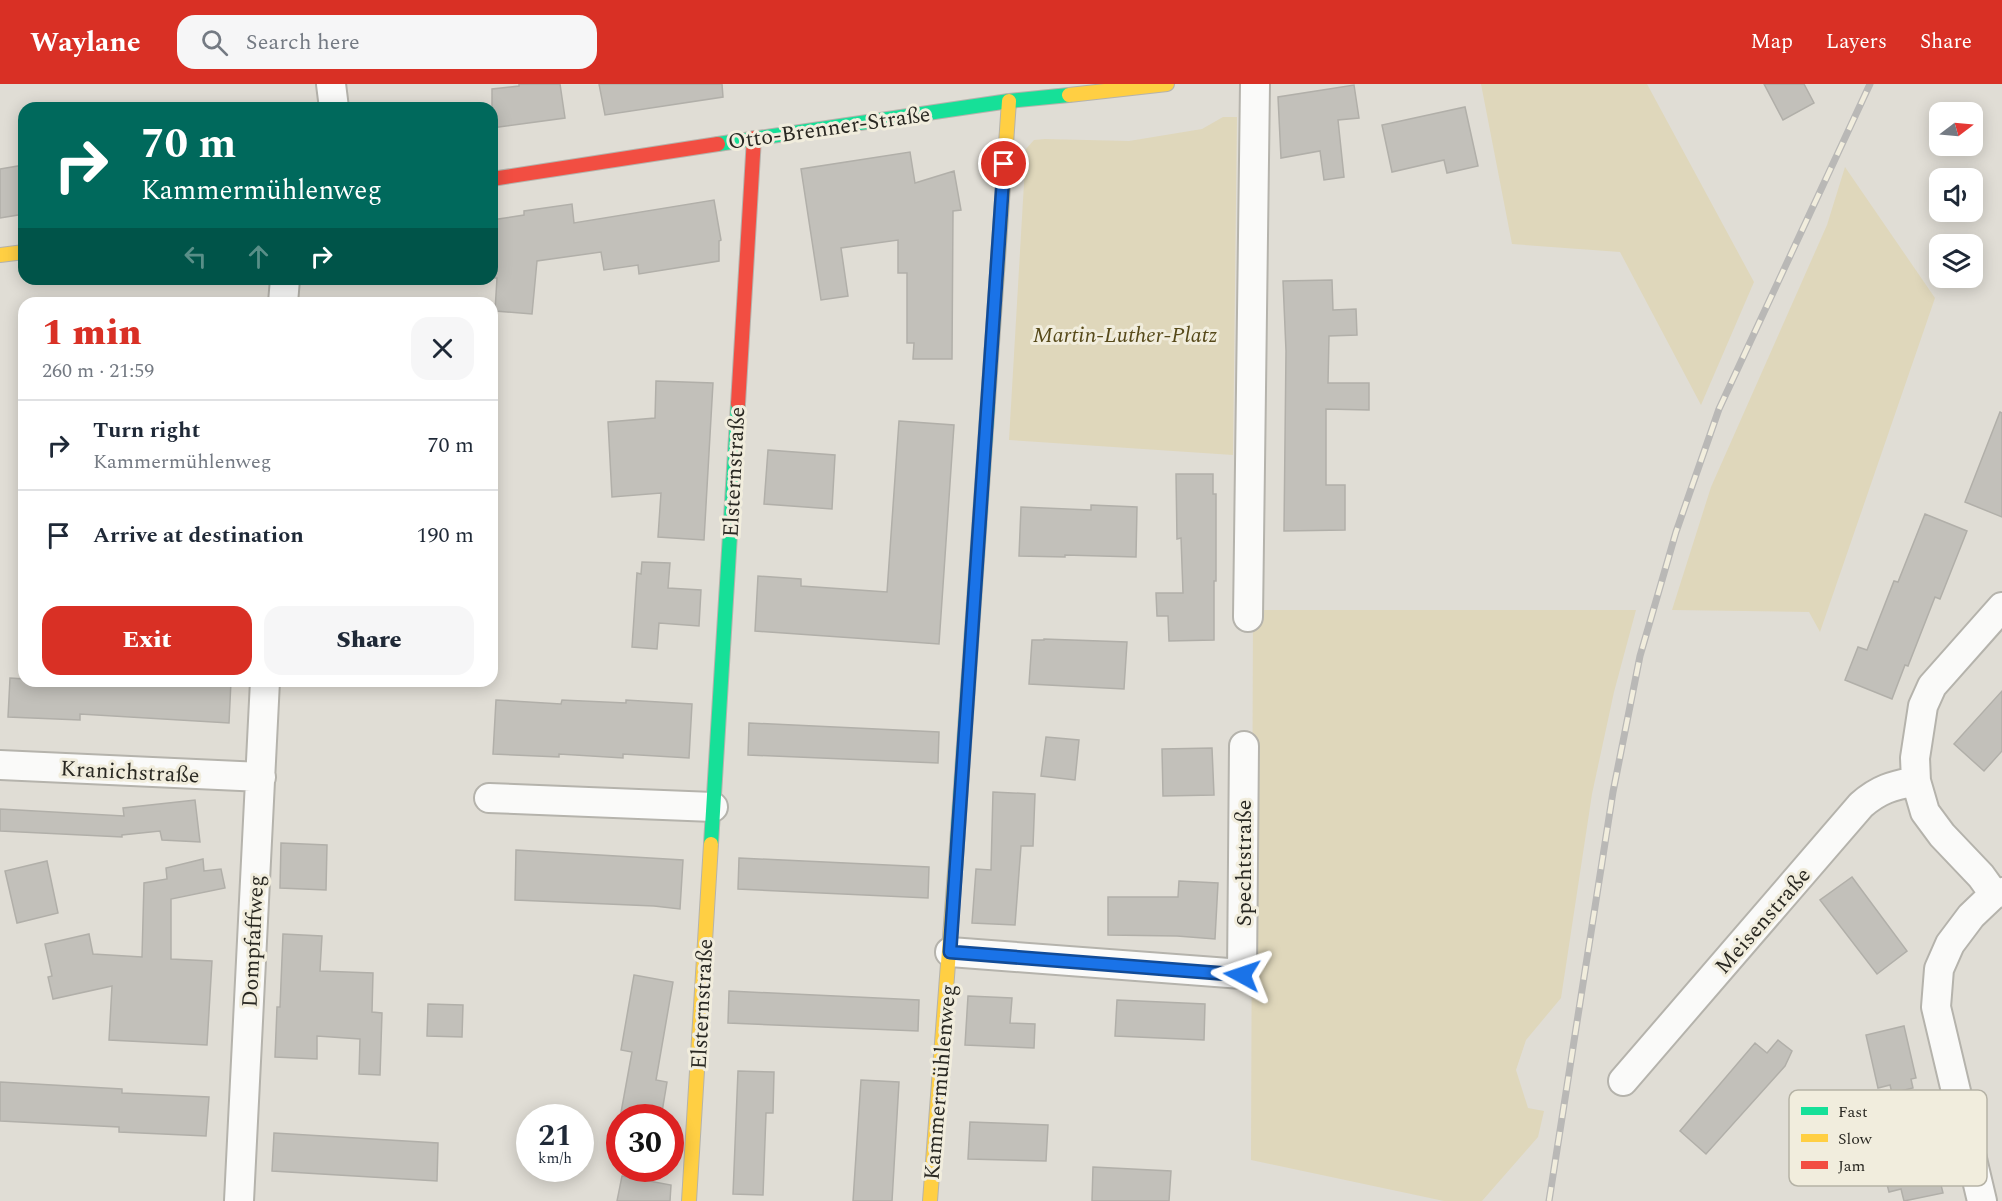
<!DOCTYPE html>
<html lang="en">
<head>
<meta charset="utf-8">
<style>
	body { margin:0; font-family:Spectral,serif; background:#f6f6f7; color:#1f2937; height:100vh; display:flex; flex-direction:column; font-size:22px; white-space:nowrap }
	* { box-sizing:border-box; margin:0 }
	p { font-size:20px; color:#747a83 }
	.icon { flex:none; width:33px; height:33px; fill:none; stroke:currentColor; stroke-width:2; stroke-linecap:round; stroke-linejoin:round }
	.map { position:relative; flex:1; overflow:hidden }
	.drawer { position:absolute; left:18px; top:213px; width:480px; height:390px; display:flex; flex-direction:column; background:#fff; border-radius:18px; box-shadow:0 3px 15px #0003 }
	.drawer>* { flex:none }
	.top-card { position:absolute; left:18px; top:18px; width:480px; height:183px; border-radius:18px; box-shadow:0 3px 15px #0003; background:#00695c; color:#fff; overflow:hidden }
	.needle { width:39px; rotate:74deg }
	.tools { position:absolute; left:1929px; top:18px; display:grid; gap:12px }
	.tools a { display:grid; place-items:center; width:54px; height:54px; border-radius:12px; background:#fff; box-shadow:0 3px 15px #0003; font-size:30px }
	.speed { position:absolute; left:516px; top:1020px; display:flex; gap:12px; font-size:30px; font-weight:700; text-align:center }
	.speed>* { display:grid; place-content:center; width:78px; height:78px; border-radius:50%; background:#fff; box-shadow:0 3px 15px #0003; line-height:1 }
	.speed small { font-size:15px; font-weight:400 }
	.speed .limit { border:9px solid #d22; background:#fff; color:#111 }
	.pin { position:absolute; display:grid; place-items:center; width:51px; height:51px; color:#fff; margin:-26px; border:3px solid #fff; border-radius:50%; box-shadow:0 2px 6px #0007 }
	.me { position:absolute; width:66px; margin:-33px; rotate:275deg; stroke-linejoin:round; filter:drop-shadow(0 0 4px #0008) }
	.turn { display:flex; align-items:center; gap:21px; height:126px; padding:0 24px; font-size:27px }
	.turn .icon { width:78px; height:78px; stroke-width:2.5 }
	.turn b { display:block; font-size:42px; line-height:51px }
	.lanes { display:flex; align-items:center; height:57px; padding:0 24px; background:#0003; justify-content:center; gap:30px; direction:ltr }
	.lanes .off { opacity:.35 }
	.round { display:grid; place-items:center; flex:none; width:63px; height:63px; border-radius:18px; background:#f6f6f7 }
	.summary { display:flex; align-items:center; justify-content:space-between; height:102px; padding:0 24px }
	h1 { font-size:36px; font-weight:800; line-height:45px; color:#d93025 }
	.primary-button { display:flex; gap:12px; margin-top:auto; padding:12px 24px }
	.primary-button a { flex:1; height:69px; border-radius:18px; background:#d93025; color:#fff; font-size:24px; font-weight:800; line-height:69px; text-align:center }
	.primary-button a+a { background:#f6f6f7; color:#1f2937 }
	ul { padding:0; list-style:none }
	li { display:flex; align-items:center; gap:18px; height:90px; padding:0 24px; border-top:2px solid #e0e1e3 }
	li div { flex:1 }
	li b { display:block; font-size:22px }
	li em { font-style:normal }
	header { display:flex; align-items:center; gap:36px; box-sizing:border-box; height:84px; padding:0 30px; background:#d93025; color:#fff }
	header strong { font-size:28px }
	nav { display:flex; gap:33px; margin-inline-start:auto; font-size:21px }
	.search { width:420px; height:54px; background:#f6f6f7; display:flex; align-items:center; gap:15px; box-sizing:border-box; padding:0 21px; border-radius:18px; color:#747a83; font-size:22px }
	.map>svg:first-child { display:block }
	.green { fill:#dfd7bb }
	.building { fill:#c2c0ba; stroke:#b1afa9; stroke-width:1.5 }
	.lines { fill:none; stroke-linecap:round; stroke-linejoin:round }
	.street-casing { stroke:#b5b3ac; stroke-width:32 }
	.fast-casing { stroke:#b5b3ac; stroke-width:16 }
	.slow-casing { stroke:#b5b3ac; stroke-width:16 }
	.jam-casing { stroke:#b5b3ac; stroke-width:16 }
	.street { stroke:#fafaf9; stroke-width:28 }
	.fast { stroke:#16e098; stroke-width:14 }
	.slow { stroke:#ffcf43; stroke-width:14 }
	.jam { stroke:#f24e42; stroke-width:14 }
	.rail-casing { stroke:#b9b8b6; stroke-width:7 }
	.rail { stroke:#f1eddd; stroke-width:4.5; stroke-dasharray:14; stroke-linecap:butt }
	.route-casing { stroke:#114b97; stroke-width:15 }
	.route { stroke:#1a73e8; stroke-width:10 }
	.labels { text-anchor:middle; stroke-width:6; stroke-linejoin:round; paint-order:stroke }
	.street-label { font-size:22px; fill:#292822; stroke:#f1eddd }
	.park-label { font-size:22px; font-style:italic; fill:#564919; stroke:#f1eddd }
	.key { fill:#f1eddd; stroke:#b5b2a5; stroke-width:1.5 }
	.key-label { font-size:16px; fill:#292822 }
</style>
</head>
<body>
<header>
<strong>Waylane</strong>
<div class="search"><svg class="icon" aria-label="search" viewBox="0 0 24 24"><circle cx="10" cy="10" r="6"/><path d="M15 15l6 6"/></svg>Search here</div>
<nav><a>Map</a><a>Layers</a><a>Share</a></nav>
</header>
<div class="map">
<svg width="2002" height="1117" viewBox="0 0 2002 1117">
	<rect width="100%" height="100%" fill="#e0ddd5"/>
	<!-- green -->
	<path class="green" d="M1481,0H1647L1754,198L1701,321L1620,168L1512,160Z
		M1223,33H1237L1233,371L1009,356L1026,65L1034,56L1045,55L1129,57L1202,45Z
		M1845,83L1935,214L1820,548L1809,528L1672,526L1711,403L1827,141Z
		M1253,526H1636L1614,608L1592,710L1561,914L1526,956L1516,986L1528,1024L1544,1027L1538,1053L1482,1117H1444L1251,1076Z"/>
	<!-- building -->
	<path class="building" d="M519,0H560L565,34L492,44V5L519,2Z
		M599,0H722L723,13L605,31Z
		M1764,0H1804L1814,19L1783,36Z
		M1354,1L1359,34L1338,36L1344,93L1324,96L1320,67L1281,74L1278,13Z
		M1465,23L1478,82L1447,89L1444,76L1392,88L1382,41Z
		M910,68L915,99L954,87L961,126L953,127L952,275H913L914,259H907V189H898V156L841,164L848,212L821,216L801,85Z
		M24,81V130L0,134V85Z
		M714,116L721,156L719,157V177L639,190L638,181L604,186L601,168L537,177L532,230L495,227L497,194H492V136L524,131V127L572,120L574,139Z
		M1332,196L1333,226L1356,225L1357,251L1329,252L1328,299H1369V326L1326,325V401H1345V446L1284,447L1286,267L1283,197Z
		M656,297L713,299L704,456L658,453L661,409L612,413L608,338L655,334Z
		M2000,328L2002,329V433L1965,418Z
		M899,337L954,341L939,560L755,547L758,492L801,495V502L887,508Z
		M768,366L835,371L832,425L764,420Z
		M1176,390H1213V410H1216V497H1214V556L1169,557L1168,532H1157L1156,509H1183L1181,454L1177,455Z
		M1091,421L1137,423L1136,473L1065,471V473L1019,472L1021,423L1091,426Z
		M1925,430L1967,447L1940,515L1935,513L1908,582L1905,581L1892,615L1845,596L1858,563L1867,566L1894,497L1898,498Z
		M642,478L670,479L668,504L701,506L699,542L659,539L657,565L632,563L637,489L641,490Z
		M1044,555L1127,558L1124,605L1029,600L1032,556H1044Z
		M10,594L24,595V597H231L229,639L80,630V636L8,633Z
		M2002,607V667L1984,687L1954,660Z
		M496,616L561,620L562,616L626,619V616L692,620L689,674L623,670V674L559,670V673L493,670Z
		M749,639L939,648L938,679L748,671Z
		M1046,653L1079,656L1075,696L1041,692Z
		M1212,664L1214,711L1163,712L1162,665Z
		M993,708L1035,710L1033,762H1021L1015,841L972,839L976,785L991,786Z
		M195,716L200,758L162,756L160,747L122,751V753L0,747V725L124,732L123,724Z
		M281,759L327,761L326,806L280,804Z
		M516,766L683,776L680,825L654,822L515,816Z
		M739,774L929,783L928,814L738,805Z
		M203,775L204,787L221,785L225,804L171,815V875L212,877L207,961L109,956L112,902L53,915L48,893L52,892L45,860L89,850L93,870L142,873L144,799L167,795L166,784Z
		M47,777L58,829L17,839L5,787Z
		M1852,793L1907,867L1877,890L1820,816Z
		M1179,797L1218,799L1215,855L1177,852L1108,851V813H1178Z
		M283,850L322,852L320,887L373,889L372,928L382,929L380,991L359,990L360,955L317,952V975L275,973L277,923H280Z
		M634,891L673,898L656,996L667,998L661,1034H620L632,968L621,966Z
		M729,907L919,916L918,947L728,939Z
		M968,912L1012,914L1010,939L1035,940L1034,964L965,961Z
		M1117,916L1205,920L1204,956L1115,952Z
		M428,920L463,921L462,953L427,952Z
		M1904,942L1916,994L1911,995L1913,1004L1892,1009L1890,1001L1878,1004L1866,951Z
		M1778,956L1792,967L1785,982L1706,1070L1680,1047L1755,959L1767,969Z
		M738,987L774,988L773,1029H766L763,1111L733,1110Z
		M861,996L899,998L892,1117H853Z
		M0,998L122,1005V1009L209,1013L206,1052L119,1048V1043L0,1037Z
		M970,1038L1048,1041L1046,1077L968,1075Z
		M274,1049L438,1059L437,1097L272,1087Z
		M1934,1073L1943,1109L1904,1117L1901,1105L1889,1108L1883,1085Z
		M1093,1083L1171,1087L1169,1117H1092Z
		M622,1092L671,1101L670,1117H617Z"/>
	<g class="lines">
		<!-- street casing -->
		<g class="street-casing">
			<path id="street" d="M331,0L334,24
				M283,219L285,195
				M1248,533L1255,0
				M0,681L261,693
				M489,714L713,723
				M1994,810L1981,792L1942,751L1925,728L1916,697L1915,674L1923,622L1932,602L2002,523
				M950,868L1242,890L1244,662
				M1623,997L1861,721C1879,705 1892,702 1916,697
				M239,1117L265,597
				M1982,1117L1936,923L1939,885L1950,860L1971,832L1994,810L2002,808"/>
		</g>
		<!-- fast casing -->
		<g class="fast-casing">
			<path id="fast" d="M718,60L1009,17L1069,11
				M711,760L738,320
				M957,761L988,317"/>
		</g>
		<!-- slow casing -->
		<g class="slow-casing">
			<path id="slow" d="M1069,11L1167,0
				M0,171L24,168
				M988,317L1009,17
				M689,1117L711,760
				M930,1117L957,761"/>
		</g>
		<!-- jam casing -->
		<g class="jam-casing">
			<path id="jam" d="M492,95L718,60
				M738,320L754,54"/>
		</g>
		<!-- street -->
		<use href="#street" class="street"/>
		<!-- fast -->
		<use href="#fast" class="fast"/>
		<!-- slow -->
		<use href="#slow" class="slow"/>
		<!-- jam -->
		<use href="#jam" class="jam"/>
		<!-- rail casing -->
		<g class="rail-casing">
			<path id="rail" d="M1549,1117L1613,708L1640,572L1676,448L1719,325L1870,0"/>
		</g>
		<!-- rail -->
		<use href="#rail" class="rail"/>
	</g>
	<g class="lines">
		<!-- route casing -->
		<g class="route-casing">
			<path id="route" d="M1004,80L950,868L1242,891"/>
		</g>
		<!-- route -->
		<use href="#route" class="route"/>
	</g>
	<g class="labels">
		<!-- street labels -->
		<g class="street-label">
			<text transform="translate(829 43) rotate(-8)" y="8">Otto-Brenner-Straße</text>
			<text transform="translate(733 388) rotate(-87)" y="8">Elsternstraße</text>
			<text transform="translate(130 687) rotate(3)" y="8">Kranichstraße</text>
			<text transform="translate(1243 779) rotate(-90)" y="8">Spechtstraße</text>
			<text transform="translate(1762 836) rotate(-49)" y="8">Meisenstraße</text>
			<text transform="translate(252 857) rotate(-87)" y="8">Dompfaffweg</text>
			<text transform="translate(701 920) rotate(-87)" y="8">Elsternstraße</text>
			<text transform="translate(939 998) rotate(-85)" y="8">Kammermühlenweg</text>
		</g>
		<!-- park labels -->
		<g class="park-label">
			<text x="1125" y="258">Martin-Luther-Platz</text>
		</g>
	</g>
	<!-- legend -->
	<rect x="1789" y="1006" width="198" height="96" rx="9" class="key"/>
	<rect x="1801" y="1023" width="27" height="8" fill="#16e098"/>
	<rect x="1801" y="1050" width="27" height="8" fill="#ffcf43"/>
	<rect x="1801" y="1077" width="27" height="8" fill="#f24e42"/>
	<g class="key-label">
		<text x="1838" y="1033">Fast</text>
		<text x="1838" y="1060">Slow</text>
		<text x="1838" y="1087">Jam</text>
	</g>
</svg>
<div class="tools">
<a><svg class="needle" viewBox="-14 -14 28 28"><path d="M0-13l5 13h-10z" fill="#e53935"/><path d="M0 13l5-13h-10z" fill="#747a83"/></svg></a>
<a><svg class="icon" aria-label="sound" viewBox="0 0 24 24"><path d="M4 9h4l5-4v14l-5-4H4zM17 9q2 3 0 6"/></svg></a>
<a><svg class="icon" aria-label="layers" viewBox="0 0 24 24"><path d="M12 4l9 5-9 5-9-5zM3 14l9 5 9-5"/></svg></a>
</div>
<div class="speed"><div>21<small>km/h</small></div><div class="limit">30</div></div>
<div class="pin" style="left:1004px;top:80px;background:#d93025"><svg class="icon" aria-label="arrive" viewBox="0 0 24 24"><path d="M6 21V4h12l-3 4 3 4H6"/></svg></div>
<svg class="me" style="left:1242px;top:891px" viewBox="-20 -20 40 40"><path d="M0-17L14 15 0 8-14 15z" fill="#1a73e8" stroke="#fff" stroke-width="4"/></svg>
<div class="top-card">
<div class="turn"><svg class="icon" aria-label="right" viewBox="0 0 24 24"><path d="M7 20v-9h11M14 6l5 5-5 5"/></svg><div><b>70 m</b>Kammermühlenweg</div></div>
<div class="lanes"><svg class="icon off" aria-label="left" viewBox="0 0 24 24"><path d="M17 20v-9H6M10 6l-5 5 5 5"/></svg><svg class="icon off" aria-label="ahead" viewBox="0 0 24 24"><path d="M12 20V5M6 11l6-6 6 6"/></svg><svg class="icon" aria-label="right" viewBox="0 0 24 24"><path d="M7 20v-9h11M14 6l5 5-5 5"/></svg></div>
</div>
<section class="drawer">
<div class="summary"><div><h1>1 min</h1><p>260 m · 21:59</p></div><a class="round"><svg class="icon" aria-label="close" viewBox="0 0 24 24"><path d="M6 6l12 12M18 6L6 18"/></svg></a></div>
<ul>
<li><svg class="icon" aria-label="right" viewBox="0 0 24 24"><path d="M7 20v-9h11M14 6l5 5-5 5"/></svg><div><b>Turn right</b><p>Kammermühlenweg</p></div><em>70 m</em></li>
<li><svg class="icon" aria-label="arrive" viewBox="0 0 24 24"><path d="M6 21V4h12l-3 4 3 4H6"/></svg><div><b>Arrive at destination</b></div><em>190 m</em></li>
</ul>
<div class="primary-button"><a>Exit</a><a>Share</a></div>
</section>
</div>
</body>
</html>
